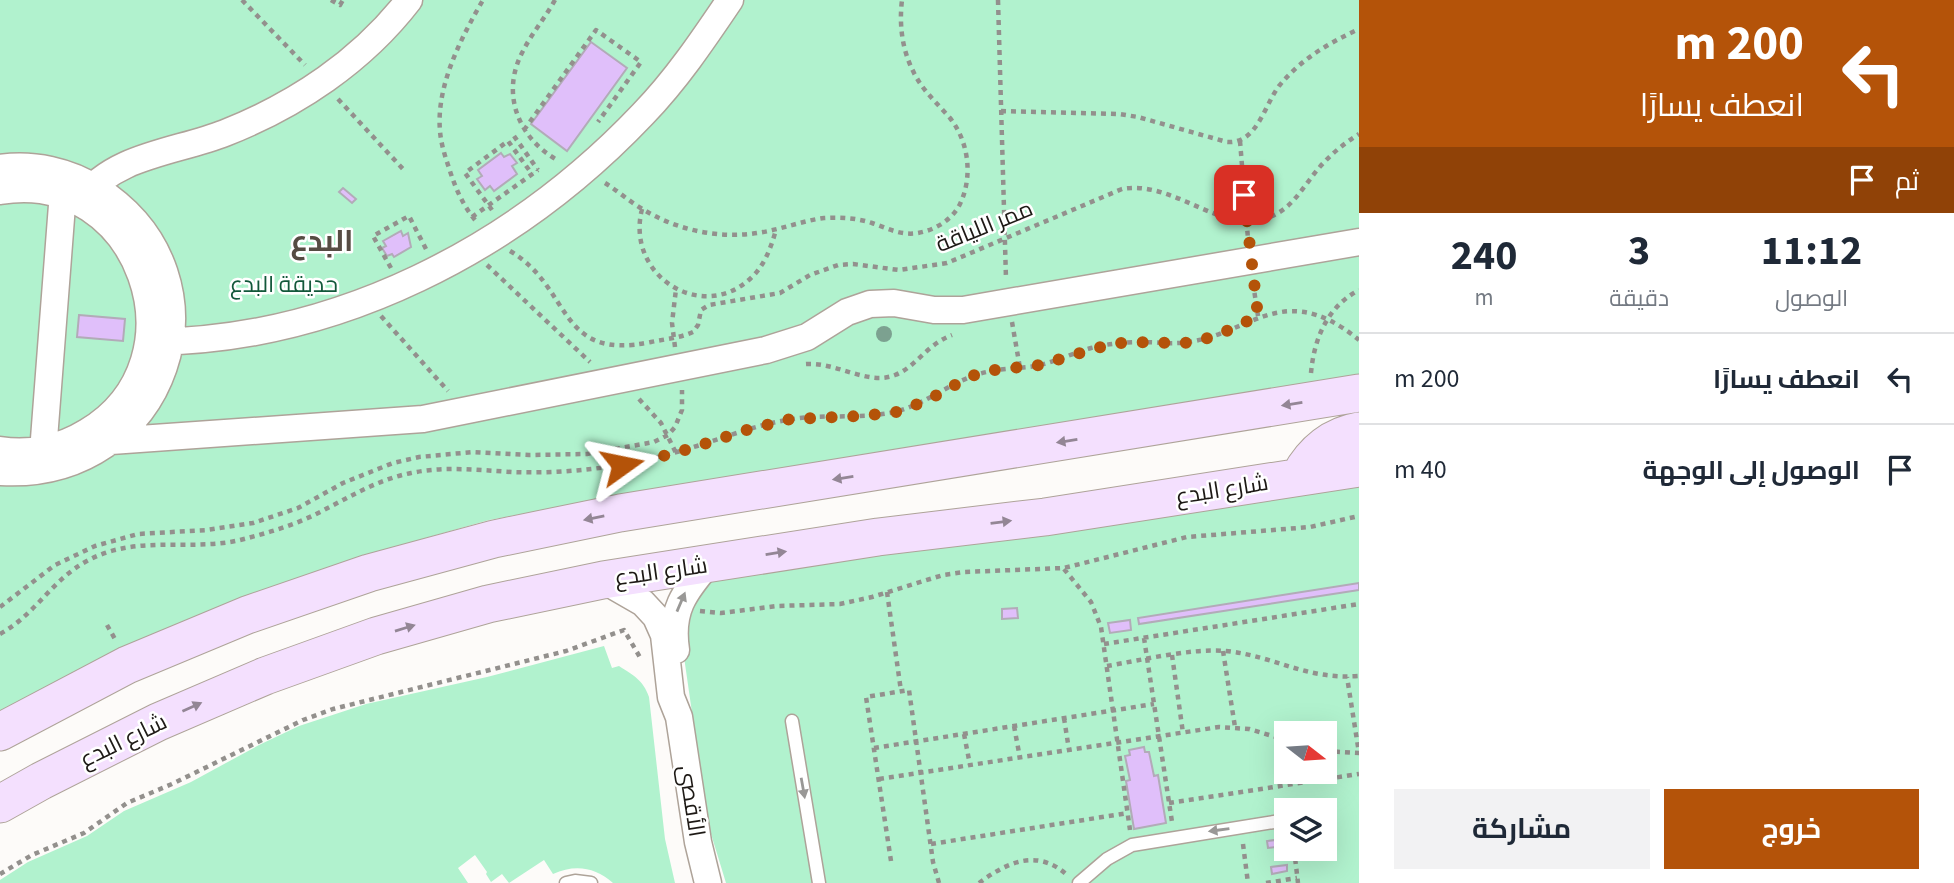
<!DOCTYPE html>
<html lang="ar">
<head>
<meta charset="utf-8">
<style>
	body { margin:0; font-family:"Source Sans 3",Cairo,sans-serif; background:#f2f2f3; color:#1f2937; direction:rtl; height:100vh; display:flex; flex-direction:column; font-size:26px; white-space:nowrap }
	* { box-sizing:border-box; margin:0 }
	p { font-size:23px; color:#747a83 }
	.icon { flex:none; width:38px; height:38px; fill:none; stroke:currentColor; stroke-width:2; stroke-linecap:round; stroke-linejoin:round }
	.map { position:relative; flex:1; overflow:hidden; direction:ltr }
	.drawer { display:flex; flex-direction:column; background:#fff; width:595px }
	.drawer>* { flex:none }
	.guide { background:#b45309; color:#fff; overflow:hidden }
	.needle { width:46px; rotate:107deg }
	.controls { position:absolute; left:1274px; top:721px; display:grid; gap:14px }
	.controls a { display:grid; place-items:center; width:63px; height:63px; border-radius:0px; background:#fff; box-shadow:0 7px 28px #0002; font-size:35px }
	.pin { position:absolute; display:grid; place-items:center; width:60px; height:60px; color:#fff; margin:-30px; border-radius:14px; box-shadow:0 4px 10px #0006 }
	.me { position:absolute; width:77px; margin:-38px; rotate:78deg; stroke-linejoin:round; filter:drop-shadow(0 0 5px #0008) }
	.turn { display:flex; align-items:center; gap:24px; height:147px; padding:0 35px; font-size:32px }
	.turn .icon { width:91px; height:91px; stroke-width:2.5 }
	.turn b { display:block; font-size:49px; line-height:60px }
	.then { display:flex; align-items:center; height:66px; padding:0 35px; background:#0003; gap:14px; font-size:26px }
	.eta { display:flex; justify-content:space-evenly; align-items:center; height:119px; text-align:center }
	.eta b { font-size:42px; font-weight:700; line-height:49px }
	.cta { display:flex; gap:14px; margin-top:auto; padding:14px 35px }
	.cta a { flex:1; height:80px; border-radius:0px; background:#b45309; color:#fff; font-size:28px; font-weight:700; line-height:80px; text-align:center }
	.cta a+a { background:#f2f2f3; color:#1f2937 }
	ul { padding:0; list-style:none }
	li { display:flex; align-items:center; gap:21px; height:91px; padding:0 35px; border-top:2px solid #e0e1e3 }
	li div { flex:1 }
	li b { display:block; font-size:26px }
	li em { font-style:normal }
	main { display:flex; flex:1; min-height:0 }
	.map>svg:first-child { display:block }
	.green { fill:#b1f2ce; fill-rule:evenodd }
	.building { fill:#e0bffa; stroke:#b2abb8; stroke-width:2 }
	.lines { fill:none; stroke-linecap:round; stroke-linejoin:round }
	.lane-casing { stroke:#aea399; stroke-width:15 }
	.street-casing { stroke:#aea399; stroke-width:29 }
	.secondary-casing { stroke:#aea399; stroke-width:39 }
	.path { stroke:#93908d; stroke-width:4.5; stroke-dasharray:5 5; stroke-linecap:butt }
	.lane { stroke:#fff; stroke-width:12 }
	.street { stroke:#fff; stroke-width:26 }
	.secondary { stroke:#f4e0fe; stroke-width:37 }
	.tree { fill:#7ca190 }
	.oneway { fill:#938695 }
	.oneway2 { fill:#999896 }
	.route { stroke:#b45309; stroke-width:12; stroke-dasharray:0 21.6 }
	.labels { text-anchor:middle; stroke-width:5; stroke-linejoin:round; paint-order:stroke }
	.street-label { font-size:23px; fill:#1d1915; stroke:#fff }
	.park-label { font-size:23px; fill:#12583a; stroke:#fff }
	.district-label { font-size:30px; font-weight:bold; fill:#564c43; stroke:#fff }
</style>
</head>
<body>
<main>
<section class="drawer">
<div class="guide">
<div class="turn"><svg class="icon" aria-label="left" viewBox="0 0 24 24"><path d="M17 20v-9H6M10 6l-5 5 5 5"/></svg><div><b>200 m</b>انعطف يسارًا</div></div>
<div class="then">ثم<svg class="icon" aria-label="arrive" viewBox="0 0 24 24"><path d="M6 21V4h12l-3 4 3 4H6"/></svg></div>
</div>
<div class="eta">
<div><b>11:12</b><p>الوصول</p></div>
<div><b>3</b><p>دقيقة</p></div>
<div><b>240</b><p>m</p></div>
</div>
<ul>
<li><svg class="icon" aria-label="left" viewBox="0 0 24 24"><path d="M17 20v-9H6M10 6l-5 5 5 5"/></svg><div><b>انعطف يسارًا</b></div><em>200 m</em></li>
<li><svg class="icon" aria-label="arrive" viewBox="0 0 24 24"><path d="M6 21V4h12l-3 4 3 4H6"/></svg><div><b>الوصول إلى الوجهة</b></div><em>40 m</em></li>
</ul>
<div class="cta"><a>خروج</a><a>مشاركة</a></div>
</section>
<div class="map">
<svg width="1359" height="883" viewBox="0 0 1359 883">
	<rect width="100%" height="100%" fill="#fdfbf9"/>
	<!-- green -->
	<path class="green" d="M0,0H1359V377L675,486L489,520L352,559L218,608L86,667L0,711Z
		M1359,484V883H726L708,824L681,636V624L706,584L717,578ZM1286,733H1325V772H1286ZM1286,810H1325V849H1286Z
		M604,646L612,668L619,666C633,675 643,680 649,697L665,839L675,883H613C595,867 575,864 553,874L544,860L509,883L502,874L491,882L486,874L487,872L475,855L458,868L468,883H0V880L28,862L87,836L124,811L191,782L259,745L299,726L366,704L487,677Z"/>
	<!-- building -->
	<path class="building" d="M591,42L627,68L567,151L531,124Z
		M501,153L504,157L510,154L517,163L512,166L517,174L494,191L490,186L485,190L477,179L482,176L478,170Z
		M343,188L356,199L352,203L339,192Z
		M401,231L403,236L408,233L411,247L394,257L392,254L387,256L382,248L386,246L383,241Z
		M79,315L125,319L123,341L77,337Z
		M1359,583V590L1139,624L1138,618Z
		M1017,608L1018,618L1002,619V609Z
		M1130,620L1131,630L1110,633L1108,623Z
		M1144,747L1145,752H1149L1154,776L1158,775L1166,823L1134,829L1126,781L1130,780L1125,756L1130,755L1129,750Z
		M1283,839L1284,846L1268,848L1267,841Z
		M1287,865V871L1272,874L1271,867Z"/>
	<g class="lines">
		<!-- lane casing -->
		<g class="lane-casing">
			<path id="lane" d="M792,721L819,883
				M566,883L575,881L591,883
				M1079,883L1107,859L1132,845L1286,820"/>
		</g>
		<!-- street casing -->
		<g class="street-casing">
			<path id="street" d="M0,168C33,163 69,171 97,189C237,278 167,482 0,472
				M0,191C139,167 208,360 87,432C61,448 30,455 0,450
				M82,199C114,155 177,152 225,133C296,105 362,61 409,0
				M149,342C337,341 515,249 643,114C676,80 703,40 730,0
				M111,441L423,419L766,350L807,337L847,312L870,304L894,303L934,310H963L1359,242
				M42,465L64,179
				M603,580L643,603L656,617L664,635L671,697L679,717L698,842L708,883
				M676,650C670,610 684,593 708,564"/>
		</g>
		<!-- secondary casing -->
		<g class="secondary-casing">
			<path id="secondary" d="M1299,477C1312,453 1331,436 1359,431
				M0,732L127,665L247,615L369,573L494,539L620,513L1359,393
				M0,804L41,781L158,722L265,676L376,636L488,604L603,580L878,537L1045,517L1359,468"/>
		</g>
		<!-- path -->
		<path class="path" d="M242,0L305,65
			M331,0L340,5L343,0
			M555,0C545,18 532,33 523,51C500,93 518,139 559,161
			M998,0L1006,279
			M338,99L403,169
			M1001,111L1119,114L1138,117L1227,142C1257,144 1264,106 1279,86C1301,59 1329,43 1359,29
			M524,130L596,30L641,62L598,122
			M514,136L538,170
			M1240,141L1248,239
			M605,183C618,191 630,202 644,210C677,230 719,239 757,233C780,230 801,221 824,218C840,217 857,218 872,223C887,228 901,236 918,233C935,230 952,220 960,204C973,177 969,142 950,118C937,103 923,91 914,73C902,50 899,25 902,0
			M642,209C625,276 702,324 751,278C765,265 771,247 776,230
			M492,210L465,173L508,141L532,174
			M472,217L538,170
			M475,220C462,204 455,187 449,168C445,156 441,144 440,131C436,86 461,38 483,0
			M510,251C573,288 556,362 651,342C665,339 680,338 693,332L698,325L701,310L709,305L780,293L810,275L838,265L853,264L899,270L947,263L1122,189C1178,179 1227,243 1278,213C1292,205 1301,191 1311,178C1324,160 1340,146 1359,134
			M487,265L590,362
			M391,268L373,236L409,216L426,249
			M1253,283L1258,316
			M381,316L448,391
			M1012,322L1020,368
			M675,347L672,323L676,289
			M806,364C837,362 868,386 895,375C916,367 926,345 952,335
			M1311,373C1314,339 1327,307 1359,290
			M639,399L661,423L676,453
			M1064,569L1091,602L1101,627L1130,830
			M887,592L901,691
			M0,607L55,565L95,546L138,534L207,530L253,523L298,508L343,483L393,463L419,457L473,452L529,455L587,454L654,442L668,435L675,427L682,410V390
			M700,611L721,613L777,606L840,604L872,597L943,575L964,572L1064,568L1187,537L1310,527L1359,516
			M107,625L115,639
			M0,634C43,610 55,569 108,552C152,538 199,551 244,539C267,533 291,526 312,516C345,500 375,480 411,473C445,466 477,470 512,472C538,473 565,472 591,469C627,465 662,457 697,446C726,437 756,425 787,420C822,413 859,420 894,412C924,405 945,386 973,376C994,368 1015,369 1036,366C1055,362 1073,353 1091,348C1115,342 1138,341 1163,343C1245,348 1275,271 1359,340
			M1144,638L1172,822
			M1104,644L1359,604
			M1223,651L1235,727
			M1172,655L1183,733
			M1107,666C1142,660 1191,648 1226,651C1275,656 1305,680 1359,676
			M1064,718L1069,750
			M1014,726L1020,758
			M964,734L970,765
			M874,748L1154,704
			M1325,751L1359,753L1347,677
			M879,779L1219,727L1249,729L1286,740
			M1169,803L1359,774
			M931,844L1128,813
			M1243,844L1248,883
			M1294,849L1298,883
			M891,861L866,697L909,690L933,862L939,883
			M0,874L32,855L84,833L127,803L172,784L303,720L333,709L566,651L624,630L641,659
			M979,883C1006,863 1036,848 1066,874
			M1266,883L1297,878"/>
		<!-- lane -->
		<use href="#lane" class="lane"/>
		<!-- street -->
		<use href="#street" class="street"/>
		<!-- secondary -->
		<use href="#secondary" class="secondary"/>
	</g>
	<!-- trees -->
	<circle class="tree" cx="884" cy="334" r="8"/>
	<!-- one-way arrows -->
	<defs><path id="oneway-solid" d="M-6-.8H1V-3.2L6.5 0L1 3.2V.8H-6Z" transform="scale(1.75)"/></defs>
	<g class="oneway">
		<use href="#oneway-solid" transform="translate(1292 404) rotate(171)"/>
		<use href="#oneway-solid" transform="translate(1067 441) rotate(171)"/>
		<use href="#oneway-solid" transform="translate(843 478) rotate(171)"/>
		<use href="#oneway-solid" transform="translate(594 518) rotate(169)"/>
		<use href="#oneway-solid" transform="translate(1001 522) rotate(-7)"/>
		<use href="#oneway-solid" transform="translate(776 553) rotate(-9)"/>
		<use href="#oneway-solid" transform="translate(405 628) rotate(-17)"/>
		<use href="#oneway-solid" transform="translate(192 707) rotate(-24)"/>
	</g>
	<g class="oneway2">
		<use href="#oneway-solid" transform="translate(681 602) rotate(-67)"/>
		<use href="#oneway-solid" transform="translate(803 788) rotate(80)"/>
		<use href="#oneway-solid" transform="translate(1219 830) rotate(172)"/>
	</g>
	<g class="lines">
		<!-- route -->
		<path class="route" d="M622,465L676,453L750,429L791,419L862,416L896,412L926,401L969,377L986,371L1040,365L1111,344L1130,342L1184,343L1202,340L1220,334L1258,316L1244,195"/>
	</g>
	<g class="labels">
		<!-- street labels -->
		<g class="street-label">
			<text transform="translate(984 226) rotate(-22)" y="8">ممر اللياقة</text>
			<text transform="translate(1222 489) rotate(-9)" y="8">شارع البدع</text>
			<text transform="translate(661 571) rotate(-8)" y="8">شارع البدع</text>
			<text transform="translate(123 740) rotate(-26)" y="8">شارع البدع</text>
			<text transform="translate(692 801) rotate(81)" y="8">الأقصى</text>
		</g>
		<!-- park labels -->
		<g class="park-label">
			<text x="284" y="292">حديقة البدع</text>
		</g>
		<!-- district labels -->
		<g class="district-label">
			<text x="322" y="251">البدع</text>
		</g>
	</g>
</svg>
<div class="controls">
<a><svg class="needle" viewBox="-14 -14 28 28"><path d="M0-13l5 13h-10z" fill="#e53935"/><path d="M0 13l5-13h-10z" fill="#747a83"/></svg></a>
<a><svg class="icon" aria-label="layers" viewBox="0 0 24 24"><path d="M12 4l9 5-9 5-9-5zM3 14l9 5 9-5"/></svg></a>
</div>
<div class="pin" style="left:1244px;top:195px;background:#d93025"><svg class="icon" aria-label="arrive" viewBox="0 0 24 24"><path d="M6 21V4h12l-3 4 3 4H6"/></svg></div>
<svg class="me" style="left:622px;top:465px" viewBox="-20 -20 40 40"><path d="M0-17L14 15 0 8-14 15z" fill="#b45309" stroke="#fff" stroke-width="4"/></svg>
</div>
</main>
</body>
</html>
